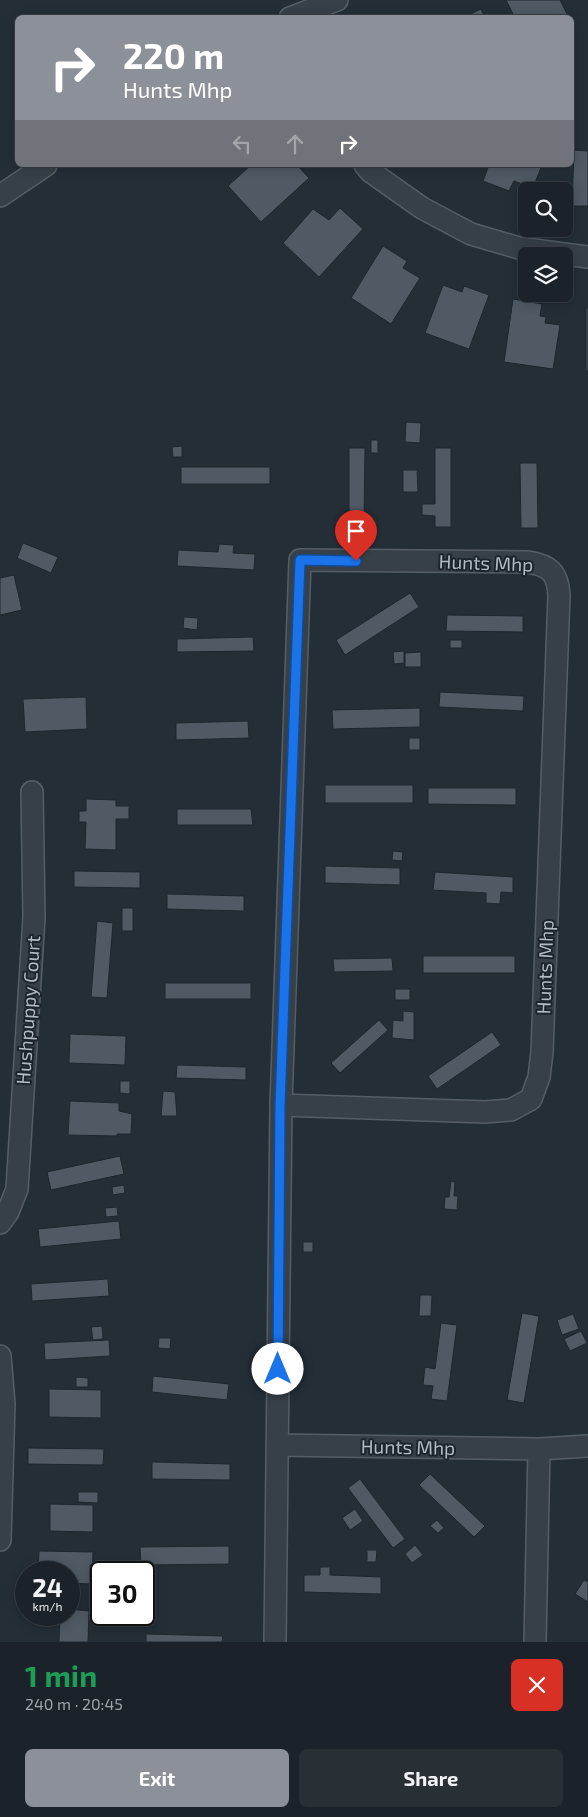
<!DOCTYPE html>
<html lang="en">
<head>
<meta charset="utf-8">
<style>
	body { margin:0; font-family:"Exo 2",sans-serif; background:#282f35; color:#f1f3f6; height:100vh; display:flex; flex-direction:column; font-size:19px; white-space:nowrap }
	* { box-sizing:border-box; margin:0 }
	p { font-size:16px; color:#a0a4a8 }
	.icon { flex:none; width:28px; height:28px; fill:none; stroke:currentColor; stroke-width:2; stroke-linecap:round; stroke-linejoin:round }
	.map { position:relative; height:1642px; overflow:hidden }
	.panel { display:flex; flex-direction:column; background:#1b2229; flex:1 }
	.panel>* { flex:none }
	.hud { position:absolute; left:15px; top:15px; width:559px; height:152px; border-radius:8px; box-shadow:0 2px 12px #0003,0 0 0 1px #393f46; background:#8c9099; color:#fff; overflow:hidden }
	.fabs { position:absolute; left:518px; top:182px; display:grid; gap:10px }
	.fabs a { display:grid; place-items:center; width:55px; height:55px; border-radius:8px; background:#1b2229; box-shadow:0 2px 12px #0003,0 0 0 1px #393f46; font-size:25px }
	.speed { position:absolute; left:15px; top:1561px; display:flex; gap:10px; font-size:25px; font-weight:700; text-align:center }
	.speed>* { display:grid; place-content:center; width:65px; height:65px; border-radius:50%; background:#1b2229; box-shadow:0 2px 12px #0003,0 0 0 1px #393f46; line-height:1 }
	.speed small { font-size:12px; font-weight:400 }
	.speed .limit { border:2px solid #111; border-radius:8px; background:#fff; color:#111 }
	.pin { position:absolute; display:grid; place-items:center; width:42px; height:42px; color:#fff; margin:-51px -21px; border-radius:50% 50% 50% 0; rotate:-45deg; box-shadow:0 0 5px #0007 }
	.pin .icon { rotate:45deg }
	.me { position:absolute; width:55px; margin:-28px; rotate:0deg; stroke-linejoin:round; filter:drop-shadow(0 0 4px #0008) }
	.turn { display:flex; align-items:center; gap:18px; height:105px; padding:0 25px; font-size:22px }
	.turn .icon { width:65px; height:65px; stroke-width:2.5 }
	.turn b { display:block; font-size:35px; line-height:42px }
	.lanes { display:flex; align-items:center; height:48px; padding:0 25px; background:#0003; justify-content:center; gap:25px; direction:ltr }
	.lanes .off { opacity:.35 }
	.round { display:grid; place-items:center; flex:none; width:52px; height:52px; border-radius:8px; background:#282f35 }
	.headline { display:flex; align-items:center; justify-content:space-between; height:85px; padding:0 25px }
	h1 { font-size:30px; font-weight:700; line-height:38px; color:#1e9e55 }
	.cta { display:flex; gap:10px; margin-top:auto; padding:10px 25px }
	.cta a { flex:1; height:58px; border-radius:8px; background:#8c9099; color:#fff; font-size:20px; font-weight:700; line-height:58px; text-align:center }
	.cta a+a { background:#282f35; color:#f1f3f6 }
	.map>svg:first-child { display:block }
	.building { fill:#4f5a65; stroke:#1e272e }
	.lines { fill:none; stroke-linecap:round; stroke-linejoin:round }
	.street-casing { stroke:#555e65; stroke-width:24 }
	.street { stroke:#374048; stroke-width:21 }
	.route-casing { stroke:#114b97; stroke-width:12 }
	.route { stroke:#1a73e8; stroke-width:9 }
	.labels { text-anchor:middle; stroke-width:4; stroke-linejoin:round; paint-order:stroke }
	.street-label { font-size:19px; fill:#b2bbc4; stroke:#1c252c }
</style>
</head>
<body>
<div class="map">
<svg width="588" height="1642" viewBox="0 0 588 1642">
	<rect width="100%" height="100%" fill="#242e37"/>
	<!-- building -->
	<path class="building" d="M506,0H560L569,18H515Z
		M481,9L485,18H462Z
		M574,150L588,151V206H572Z
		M251,165H297L309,178L261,222L228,186Z
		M489,165H542L533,188L514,181L509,191L483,181Z
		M340,208L363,229L319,277L283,243L313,209L329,220Z
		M383,246L407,261L403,268L420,278L391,324L351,298Z
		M443,285L462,292L464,286L489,295L469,349L425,333Z
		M513,299L542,304L540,316L546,317L545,323L560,325L553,369L504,362Z
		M586,308H588V371H586Z
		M406,422L421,423L420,443L405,442Z
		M371,440H378V453H371Z
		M182,446V457H173L172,447Z
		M349,448H365L364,524H349Z
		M435,448H451V527H435V516L422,515V504H435Z
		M520,463H537L538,528H521Z
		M181,467H270V484H181Z
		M403,470H417L418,492H403Z
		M23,543L58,557L51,573L17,558Z
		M219,544L234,545L233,553L255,554L254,570L177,566L178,550L218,552Z
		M14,575L22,610L0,615V578Z
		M410,593L419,607L345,655L336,640Z
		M447,615L523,616V632L446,631Z
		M184,617L198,618L197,630L183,628Z
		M253,637L254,651L177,652V639Z
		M450,640H462V648H450Z
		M404,651V663L394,664L393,652Z
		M421,652V667H405V653Z
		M440,692L524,696L523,711L439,707Z
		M86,697L87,729L25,732L23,699Z
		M420,708V727L333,729L332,710Z
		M248,721L249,738L176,740V723Z
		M409,738H420V750H409Z
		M325,785H413V803H325Z
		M428,788H516V805L428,804Z
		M86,799L116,800V806H129V819H116V850L85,849L86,822H79V811H86Z
		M177,809H251L253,825H177Z
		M393,851L403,852L402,861L392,860Z
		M325,866L400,868V885L325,883Z
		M74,871L140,872V888L74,887Z
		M435,872L513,877V893L501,892L500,904L486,903V893L433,890Z
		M167,894L244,896V911L167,909Z
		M122,908H133V931H122Z
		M97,921L113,923L107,998L91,997Z
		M423,956H515V973H423Z
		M392,958L393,971L334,972L333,959Z
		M165,983H251V999H165Z
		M395,989H410V1000H395Z
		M403,1011L414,1012V1040L392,1038L393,1020L403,1021Z
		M379,1020L388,1030L340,1073L331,1063Z
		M492,1032L501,1045L437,1089L428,1076Z
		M70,1034L126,1036L125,1065L69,1063Z
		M177,1065L246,1067V1080L176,1078Z
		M120,1081H130V1094L120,1093Z
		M163,1091L175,1092L177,1116H161Z
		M70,1101L119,1103V1111L132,1114L131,1134H117V1136L68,1135Z
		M120,1156L124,1174L51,1190L47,1172Z
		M451,1181L455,1182L454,1196H458L457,1210L444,1209L445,1197H449Z
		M124,1185L125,1193L113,1195L112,1187Z
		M117,1207L118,1216L106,1217L105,1208Z
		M119,1221L121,1239L40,1247L38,1229Z
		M303,1242H313V1252H303Z
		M108,1279L109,1296L32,1301L31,1284Z
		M420,1295H432L431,1316H419Z
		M522,1313L539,1316L524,1403L507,1400Z
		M573,1314L579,1329L562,1335L557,1320Z
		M441,1323L457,1325L447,1401L431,1399L433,1386L423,1385L425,1367L435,1369Z
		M102,1326L103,1339L93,1340L91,1327Z
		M581,1331L587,1343L570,1351L564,1339Z
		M159,1338H171L170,1349L158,1348Z
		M109,1340L110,1356L45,1360L44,1343Z
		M153,1376L229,1384L227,1400L152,1392Z
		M76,1377L88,1378V1387H76Z
		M49,1389L101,1390V1418L49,1417Z
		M28,1448L104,1449L103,1465L28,1464Z
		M152,1462L230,1464V1480L152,1479Z
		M430,1474L485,1526L474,1537L419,1485Z
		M360,1479L405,1539L393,1548L348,1488Z
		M78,1492H98V1503L78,1502Z
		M50,1504L93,1505V1532L50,1531Z
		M355,1509L363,1521L350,1530L342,1518Z
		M437,1520L444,1528L438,1533L430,1526Z
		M415,1545L423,1555L412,1563L405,1554Z
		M229,1546V1564L141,1565L140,1547Z
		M367,1550H377L376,1562H367Z
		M39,1551L93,1552L92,1584L69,1583V1572H38Z
		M320,1567H330V1575L381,1577V1594L304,1592V1575H320Z
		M584,1580L588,1582V1602L575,1594Z
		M69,1609L89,1611L88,1642H59L60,1615H69Z
		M146,1634L223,1636L222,1642H146Z"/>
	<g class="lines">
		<!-- street casing -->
		<g class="street-casing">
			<path id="street" d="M290,18L337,0
				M365,165L371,172L422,208L471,234L519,248L588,257
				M0,196L46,165
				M0,1223L8,1212L17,1189L34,917L32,792
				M0,1356L4,1404L0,1540
				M278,1445L539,1449L588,1446
				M275,1642L281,1105L300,560L527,562C549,565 558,572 559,596L542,1052L539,1077L531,1099L511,1110L485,1112L281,1105
				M535,1642L539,1449"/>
		</g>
		<!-- street -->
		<use href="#street" class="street"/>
	</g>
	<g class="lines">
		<!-- route casing -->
		<g class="route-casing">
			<path id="route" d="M278,1369L280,1105L300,560L356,561"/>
		</g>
		<!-- route -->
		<use href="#route" class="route"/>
	</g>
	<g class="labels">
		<!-- street labels -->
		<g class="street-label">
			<text transform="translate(486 563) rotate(2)" y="7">Hunts Mhp</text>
			<text transform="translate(545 967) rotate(-88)" y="7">Hunts Mhp</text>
			<text transform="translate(28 1010) rotate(-86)" y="7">Hushpuppy Court</text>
			<text transform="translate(408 1447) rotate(1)" y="7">Hunts Mhp</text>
		</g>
	</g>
</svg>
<div class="fabs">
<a><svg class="icon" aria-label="search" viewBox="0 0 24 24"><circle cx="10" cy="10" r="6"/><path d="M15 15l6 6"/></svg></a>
<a><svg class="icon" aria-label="layers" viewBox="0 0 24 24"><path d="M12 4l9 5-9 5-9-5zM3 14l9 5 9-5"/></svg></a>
</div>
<div class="speed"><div>24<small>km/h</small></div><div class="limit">30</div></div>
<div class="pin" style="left:356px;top:561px;background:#d93025"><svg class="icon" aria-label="arrive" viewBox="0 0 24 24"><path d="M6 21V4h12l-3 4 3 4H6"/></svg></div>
<svg class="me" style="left:278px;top:1369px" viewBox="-20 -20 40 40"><circle r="19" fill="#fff"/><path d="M0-13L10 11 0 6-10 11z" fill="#1a73e8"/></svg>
<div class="hud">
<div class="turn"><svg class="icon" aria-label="right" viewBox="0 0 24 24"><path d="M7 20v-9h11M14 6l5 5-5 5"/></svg><div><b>220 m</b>Hunts Mhp</div></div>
<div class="lanes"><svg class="icon off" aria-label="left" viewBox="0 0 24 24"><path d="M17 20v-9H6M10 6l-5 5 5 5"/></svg><svg class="icon off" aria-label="ahead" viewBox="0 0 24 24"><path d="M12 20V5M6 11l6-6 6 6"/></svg><svg class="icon" aria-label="right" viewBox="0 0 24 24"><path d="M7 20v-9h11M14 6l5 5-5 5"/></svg></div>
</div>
</div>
<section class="panel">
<div class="headline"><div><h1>1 min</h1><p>240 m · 20:45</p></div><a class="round" style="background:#d93025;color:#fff"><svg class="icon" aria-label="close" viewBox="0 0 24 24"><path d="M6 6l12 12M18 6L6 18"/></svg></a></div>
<div class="cta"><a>Exit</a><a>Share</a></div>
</section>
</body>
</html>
